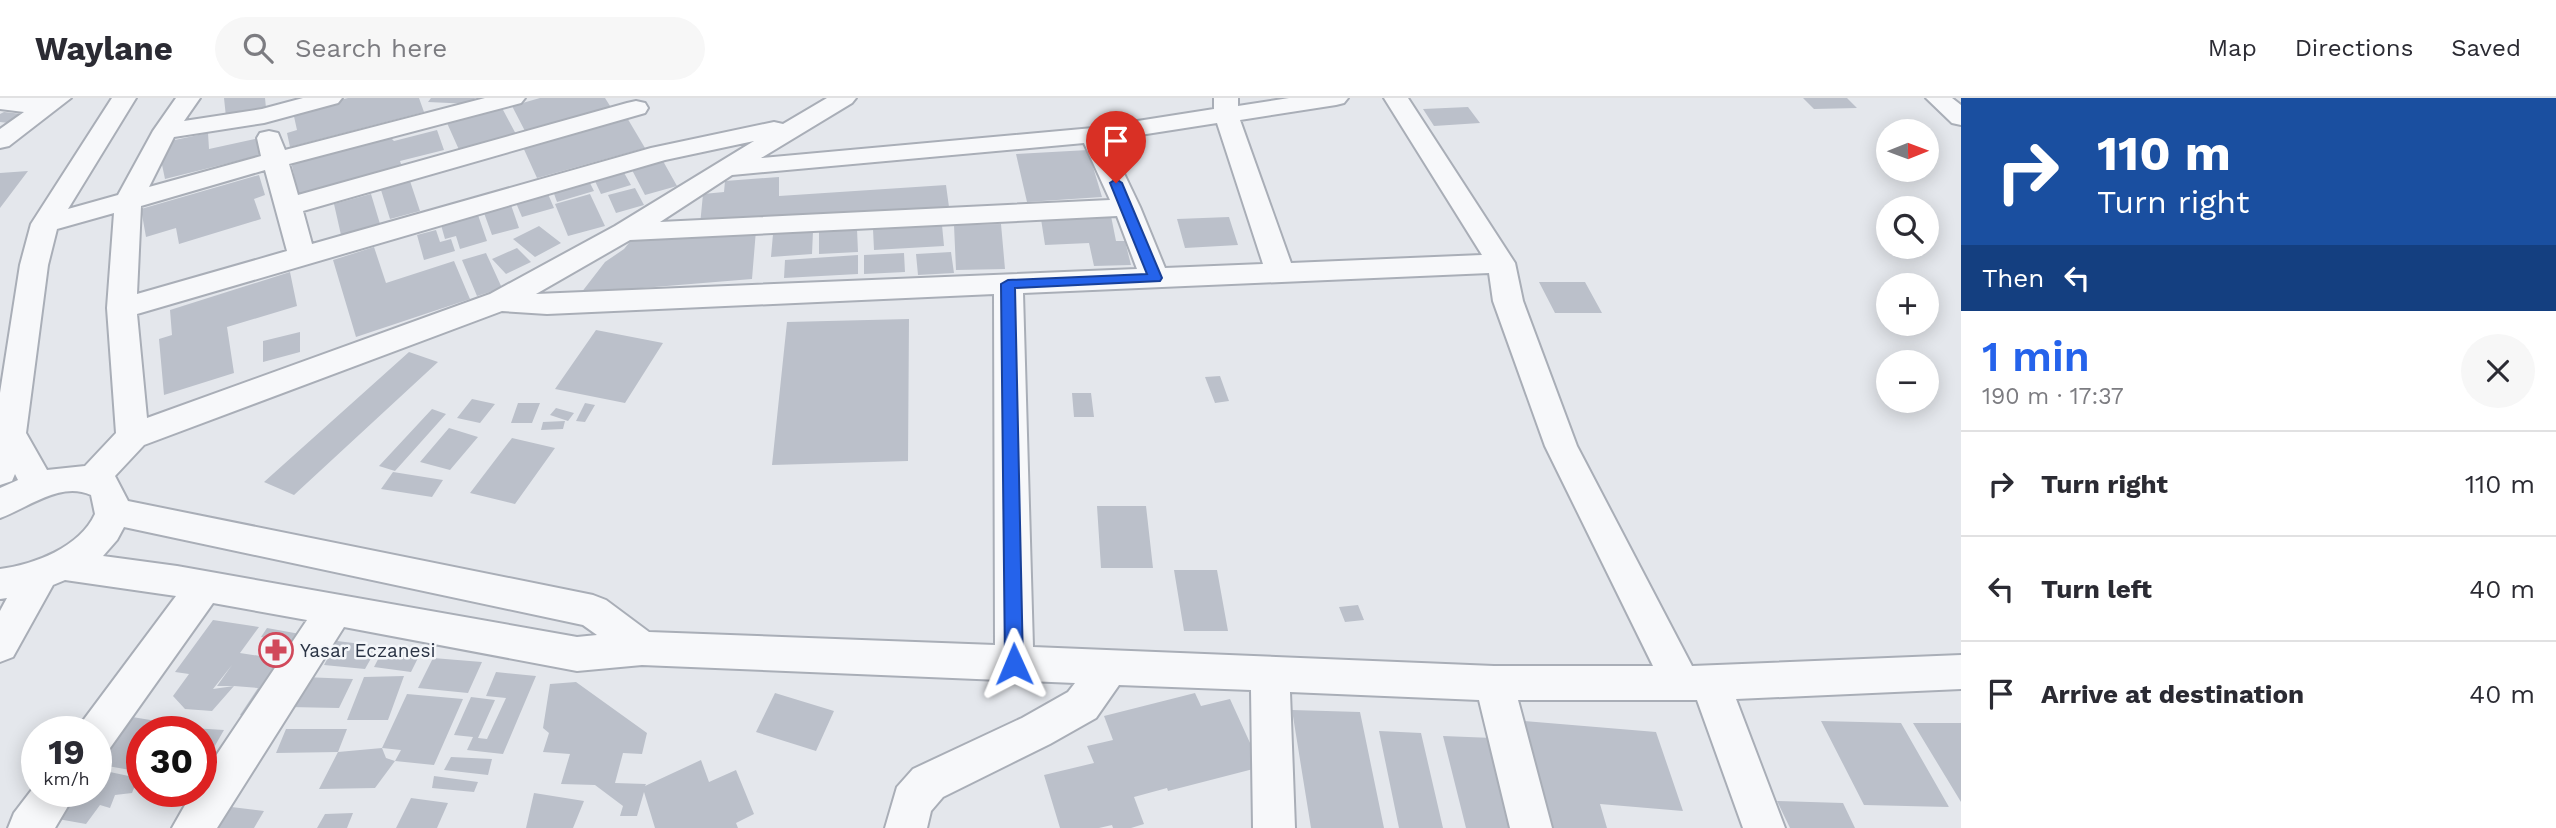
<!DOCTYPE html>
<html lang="en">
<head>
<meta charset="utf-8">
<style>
	body { margin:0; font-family:"Work Sans",sans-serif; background:#f7f7f7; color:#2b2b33; height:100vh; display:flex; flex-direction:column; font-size:26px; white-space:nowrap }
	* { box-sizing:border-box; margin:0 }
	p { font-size:23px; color:#7c7c81 }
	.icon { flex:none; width:38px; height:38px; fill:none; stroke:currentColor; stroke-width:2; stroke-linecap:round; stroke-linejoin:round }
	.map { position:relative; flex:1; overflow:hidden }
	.drawer { display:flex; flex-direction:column; background:#fff; width:595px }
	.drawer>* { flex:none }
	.top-card { background:#1a4fa0; color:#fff; overflow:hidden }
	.needle { width:46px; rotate:89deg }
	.fabs { position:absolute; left:1876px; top:21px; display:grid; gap:14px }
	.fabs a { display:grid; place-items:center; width:63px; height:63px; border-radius:50%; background:#fff; box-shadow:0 4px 18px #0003; font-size:35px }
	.speed { position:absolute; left:21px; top:618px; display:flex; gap:14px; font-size:35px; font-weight:700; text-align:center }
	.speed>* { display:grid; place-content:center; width:91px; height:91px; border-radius:50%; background:#fff; box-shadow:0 4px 18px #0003; line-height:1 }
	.speed small { font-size:18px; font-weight:400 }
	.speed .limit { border:10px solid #d22; background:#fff; color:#111 }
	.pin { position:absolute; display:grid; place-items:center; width:60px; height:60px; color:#fff; margin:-72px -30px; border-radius:50% 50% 50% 0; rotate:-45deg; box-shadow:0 0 7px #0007 }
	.pin .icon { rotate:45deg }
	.me { position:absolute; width:77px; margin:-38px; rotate:359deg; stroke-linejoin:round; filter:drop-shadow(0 0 5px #0008) }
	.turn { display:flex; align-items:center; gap:24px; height:147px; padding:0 21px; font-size:32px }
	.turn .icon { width:91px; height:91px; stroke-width:2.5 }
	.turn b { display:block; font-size:49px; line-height:60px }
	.then { display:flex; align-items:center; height:66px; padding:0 21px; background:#0003; gap:14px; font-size:26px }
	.round { display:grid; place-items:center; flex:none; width:74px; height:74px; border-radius:37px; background:#f7f7f7 }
	.headline { display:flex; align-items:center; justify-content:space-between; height:119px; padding:0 21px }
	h1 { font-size:42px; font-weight:600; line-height:52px; color:#2563eb }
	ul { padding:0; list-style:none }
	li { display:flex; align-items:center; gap:21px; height:105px; padding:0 21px; border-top:2px solid #e1e1e2 }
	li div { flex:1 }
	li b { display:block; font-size:26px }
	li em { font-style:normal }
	header { display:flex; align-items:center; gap:42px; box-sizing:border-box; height:98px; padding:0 35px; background:#fff; border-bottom:2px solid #e1e1e2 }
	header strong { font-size:33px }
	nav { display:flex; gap:38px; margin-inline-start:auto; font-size:24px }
	.search { width:490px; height:63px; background:#f7f7f7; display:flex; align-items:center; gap:18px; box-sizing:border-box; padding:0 24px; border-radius:38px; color:#7c7c81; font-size:26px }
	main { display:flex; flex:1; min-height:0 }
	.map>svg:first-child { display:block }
	.building { fill:#bbc0ca }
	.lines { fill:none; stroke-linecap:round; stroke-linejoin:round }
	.minor-casing { stroke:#a9aeb7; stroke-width:4 }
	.minor { fill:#f7f8fa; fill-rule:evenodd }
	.route { fill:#2563eb; stroke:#184099; stroke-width:2 }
	.labels { text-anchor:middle; stroke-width:5; stroke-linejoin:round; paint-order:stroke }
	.poi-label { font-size:19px; fill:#2b3445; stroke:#f4f6f9; text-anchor:start }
</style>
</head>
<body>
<header>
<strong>Waylane</strong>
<div class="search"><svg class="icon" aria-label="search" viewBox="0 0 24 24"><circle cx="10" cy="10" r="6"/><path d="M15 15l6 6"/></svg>Search here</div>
<nav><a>Map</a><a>Directions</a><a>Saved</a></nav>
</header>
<main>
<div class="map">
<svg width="1961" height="730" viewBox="0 0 1961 730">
	<rect width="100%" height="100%" fill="#e4e7ec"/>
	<!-- building -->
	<path class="building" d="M224,0H265L266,10L226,19Z
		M348,0H419L424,14L290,49L287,35L297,32L293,14Z
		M431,0H475L471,6L428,4Z
		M540,0H605L612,11L526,35L512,8Z
		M1803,0H1847L1857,10L1814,11Z
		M1468,9L1480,25L1434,28L1423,11Z
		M502,10L517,38L460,54L447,25Z
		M4,14L22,16L9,25L0,24V16Z
		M626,18L645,50L537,80L522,47Z
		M437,32L444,52L400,63L402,69L298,97L291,63L389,38L394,43Z
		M208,35L209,51L260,40L261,57L165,81L161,62L170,43Z
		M1088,52L1102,99L1027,104L1016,56Z
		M663,63L677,88L645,97L632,72Z
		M28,73L0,110V75Z
		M623,73L631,87L601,96L594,81Z
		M259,77L265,97L254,101L261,121L179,146L176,130L146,139L141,111Z
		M779,79V98L946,87L949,109L700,127L703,96L724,94L725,83Z
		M410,83L420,113L390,121L381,92Z
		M589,83L594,93L557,104L553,93Z
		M635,90L644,107L616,115L608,97Z
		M371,96L380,126L341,137L334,106Z
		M548,96L554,110L522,119L516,105Z
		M590,96L605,128L568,138L555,106Z
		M511,107L519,130L492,137L484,115Z
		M478,117L487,143L460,151L456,138L445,141L441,127Z
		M1111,118L1116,143H1125L1131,167L1094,168L1089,145L1045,147L1041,121Z
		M1229,119L1238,147L1185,150L1177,121Z
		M1001,126L1005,171L956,172L954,127Z
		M942,127L944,148L874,152L873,131Z
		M539,128L561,145L535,159L513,141Z
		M857,131L858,154L819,156V134Z
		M436,132L440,144L451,141L455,153L424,162L417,137Z
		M756,132L752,181L581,195L605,164L624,151L633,140Z
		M813,133L812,156L771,159L773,136Z
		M374,149L386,185L454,163L470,201L356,239L333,162Z
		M517,150L531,164L506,176L492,161Z
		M951,154L954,175L918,177L916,156Z
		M486,155L502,190L477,198L462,162Z
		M904,155L905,174L864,176V157Z
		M858,157V176L784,180L785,162Z
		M290,174L297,208L227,229L234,275L164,297L159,241L172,237L170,212Z
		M1539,184H1585L1602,215H1555Z
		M909,221L908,363L772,367L787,224Z
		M596,232L663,245L625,305L555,291Z
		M300,234V254L263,264V243Z
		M409,254L438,264L294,397L264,384Z
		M1220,278L1229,303L1215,305L1205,279Z
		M1072,295H1091L1094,319H1074Z
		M472,301L495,306L480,325L457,320Z
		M518,305H540L532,325H511Z
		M585,305L595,307L585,324L576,323Z
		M556,310L574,315L568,323L550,317Z
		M432,311L446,316L395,373L379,368Z
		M565,323L563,331L541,332L543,324Z
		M449,330L478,339L450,372L420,364Z
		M512,340L555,350L515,406L470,395Z
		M393,374L443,382L432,399L381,391Z
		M1097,408H1146L1153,470H1101Z
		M1174,472H1217L1228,533H1184Z
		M1358,507L1364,522L1345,524L1339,509Z
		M213,522L259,529L240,555L287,562L259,620L240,617L258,590L234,588H217L232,567L213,591L234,588L212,613L185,611L173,598L189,576L175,574Z
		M267,530L311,538L300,554L273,549L279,542L261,539Z
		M337,543L378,548L365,571L324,567Z
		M385,548L422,552L411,574L374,569Z
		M433,560L482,564L468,595L418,590Z
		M496,574L536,578L503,656L467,652L473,639L454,637L471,599L495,602L478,640L487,641L506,600L486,598Z
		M404,578L388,622H347L364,579Z
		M303,579L353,581L339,610L289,609Z
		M576,584L647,635L642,656L623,655L615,685L646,686L645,688L701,662L709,684L736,672L754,716L736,725L738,730H655L644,694L637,718H620L623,708L595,687L561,686L570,656L543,654L549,635L543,630L550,586Z
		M775,595L834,613L816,653L756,634Z
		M1195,595L1201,608L1230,601L1261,669L1168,693L1167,690L1134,699L1144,726L1131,730H1113L1112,727L1099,730H1060L1044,677L1094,665L1087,648L1113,642L1104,618Z
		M407,596L463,601L434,667L395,663L375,690L319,691L338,654L382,650L386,660L395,663L401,652L382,650Z
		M1292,612L1360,614L1384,730H1311Z
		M126,618L181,627L177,634H142V674L96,666V658Z
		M1523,623L1656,634L1683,713L1600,706L1607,730H1550Z
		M1821,623L1901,625L1949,709L1864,707Z
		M1913,625H1961V704Z
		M192,630L224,632L201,672V634H190Z
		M286,631H347L338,654L276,655Z
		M1379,633L1421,635L1443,730H1399Z
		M1443,638L1493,640L1518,730H1466Z
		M451,659L492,661L488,677L444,672Z
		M96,671L138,680L132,695L115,697L110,710L100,707L86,726L58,721L79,693H96Z
		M434,678L478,684L474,694L432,690Z
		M534,695L584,703L573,730H526Z
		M411,700L448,705L437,730H396Z
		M1777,703L1843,705L1855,730H1790Z
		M215,707L264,713L254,730H201Z
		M353,715L347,730H317L325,716Z"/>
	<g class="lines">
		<!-- minor casing -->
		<g class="minor-casing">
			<path id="minor" d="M0,0H71L9,48L0,50V31L24,14L0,11Z
				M112,0H136L68,111L118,97L153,33L176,0H200L184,23L262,11L303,0H342L338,5L264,25L174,39L149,89L261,58L257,40L260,35L269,33L278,35L285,52L485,0H525L521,5L289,66L298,97L627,5L636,3L645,5L648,10L645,15L303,113L312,146L651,50L774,24L783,26L827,0H856L852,5L761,60L1093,30L1214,11V0H1238V8L1289,0H1348L1344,5L1336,7L1240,22L1291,165L1482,157L1384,0H1408L1515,165L1523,203L1577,348L1692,568L1961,557V591L1736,601L1785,730H1743L1697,602H1518L1552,730H1510L1479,602L1290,594L1295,730H1253L1251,592L1119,587L1096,620L1050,646L943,699L931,713L927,730H885L897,689L913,671L1022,620L1068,594L1075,585L642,567L577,573L344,529L217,730H172L193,693H201V680L307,522L213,505L110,650L96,656V634H77L82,624L176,498L65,482L53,487L13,559L0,564V513L7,500L0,501V471C34,467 80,449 95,416L91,397C60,383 28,410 0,420V390L18,382L15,376L12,383L0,387V295L20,167L31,126ZM1217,25L1263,166L1165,170L1140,109L1108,42ZM754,43L615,128L490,196L147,320L137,216L665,62ZM1084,45L1110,102L660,124L732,77ZM265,72L287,153L137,196L141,108ZM114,115L107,210L116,335L85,368L47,372L26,335L48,167L57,131ZM1117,118L1137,171L536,196L630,142ZM1489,175L1493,203L1545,348L1653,568H1494L1033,549L1023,195ZM994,196L995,547L649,534L606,502L593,497L128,403L115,378L144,347L502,213L547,216ZM124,429L583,527L597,537L577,539L177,468L103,458L117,442Z
				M1926,0H1952L1961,7V27L1952,25Z
				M37,685V693H77L55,730H8L14,715Z"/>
		</g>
		<!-- minor -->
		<use href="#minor" class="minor"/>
	</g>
	<!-- route -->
	<path class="route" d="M1116,81L1122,85L1162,180L1160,183L1015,190L1023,566L1020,572L1014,574L1007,572L1005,566L1001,186L1008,182L1147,176L1110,85Z"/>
	<!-- icons -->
	<defs>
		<g id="pharmacy-ring" transform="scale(1.75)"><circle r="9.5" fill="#f4f6f9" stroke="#d1495b" stroke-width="1.5"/><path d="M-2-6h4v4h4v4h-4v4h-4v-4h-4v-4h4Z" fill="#d1495b"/></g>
	</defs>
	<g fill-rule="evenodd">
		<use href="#pharmacy-ring" x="276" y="552"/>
	</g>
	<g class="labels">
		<!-- poi labels -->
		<g class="poi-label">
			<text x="300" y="559">Yasar Eczanesi</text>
		</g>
	</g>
</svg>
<div class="fabs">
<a><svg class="needle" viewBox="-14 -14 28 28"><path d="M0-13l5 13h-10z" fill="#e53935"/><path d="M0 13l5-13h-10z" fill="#7c7c81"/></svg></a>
<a><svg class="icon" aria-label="search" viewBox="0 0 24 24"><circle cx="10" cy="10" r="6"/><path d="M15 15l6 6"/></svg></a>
<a>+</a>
<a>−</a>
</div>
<div class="speed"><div>19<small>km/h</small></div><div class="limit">30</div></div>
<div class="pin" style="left:1116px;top:85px;background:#d93025"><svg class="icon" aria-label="arrive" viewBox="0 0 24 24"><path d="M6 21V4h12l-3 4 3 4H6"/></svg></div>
<svg class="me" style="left:1014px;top:566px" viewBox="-20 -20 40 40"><path d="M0-17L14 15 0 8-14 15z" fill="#2563eb" stroke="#fff" stroke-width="4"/></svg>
</div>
<section class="drawer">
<div class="top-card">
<div class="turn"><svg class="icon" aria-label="right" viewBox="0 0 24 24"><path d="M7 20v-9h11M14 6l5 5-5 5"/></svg><div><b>110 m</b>Turn right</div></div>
<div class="then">Then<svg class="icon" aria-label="left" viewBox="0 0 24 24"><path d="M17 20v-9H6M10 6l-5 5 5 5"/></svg></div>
</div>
<div class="headline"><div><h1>1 min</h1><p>190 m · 17:37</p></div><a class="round"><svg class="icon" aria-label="close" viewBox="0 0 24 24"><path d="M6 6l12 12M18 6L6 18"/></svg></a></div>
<ul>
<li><svg class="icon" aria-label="right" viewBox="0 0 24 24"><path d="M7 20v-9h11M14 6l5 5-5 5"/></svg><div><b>Turn right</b></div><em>110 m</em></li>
<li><svg class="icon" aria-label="left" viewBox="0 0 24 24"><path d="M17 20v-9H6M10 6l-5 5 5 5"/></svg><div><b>Turn left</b></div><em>40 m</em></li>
<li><svg class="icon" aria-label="arrive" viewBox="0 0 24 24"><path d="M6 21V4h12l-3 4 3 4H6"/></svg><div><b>Arrive at destination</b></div><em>40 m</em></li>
</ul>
</section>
</main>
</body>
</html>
